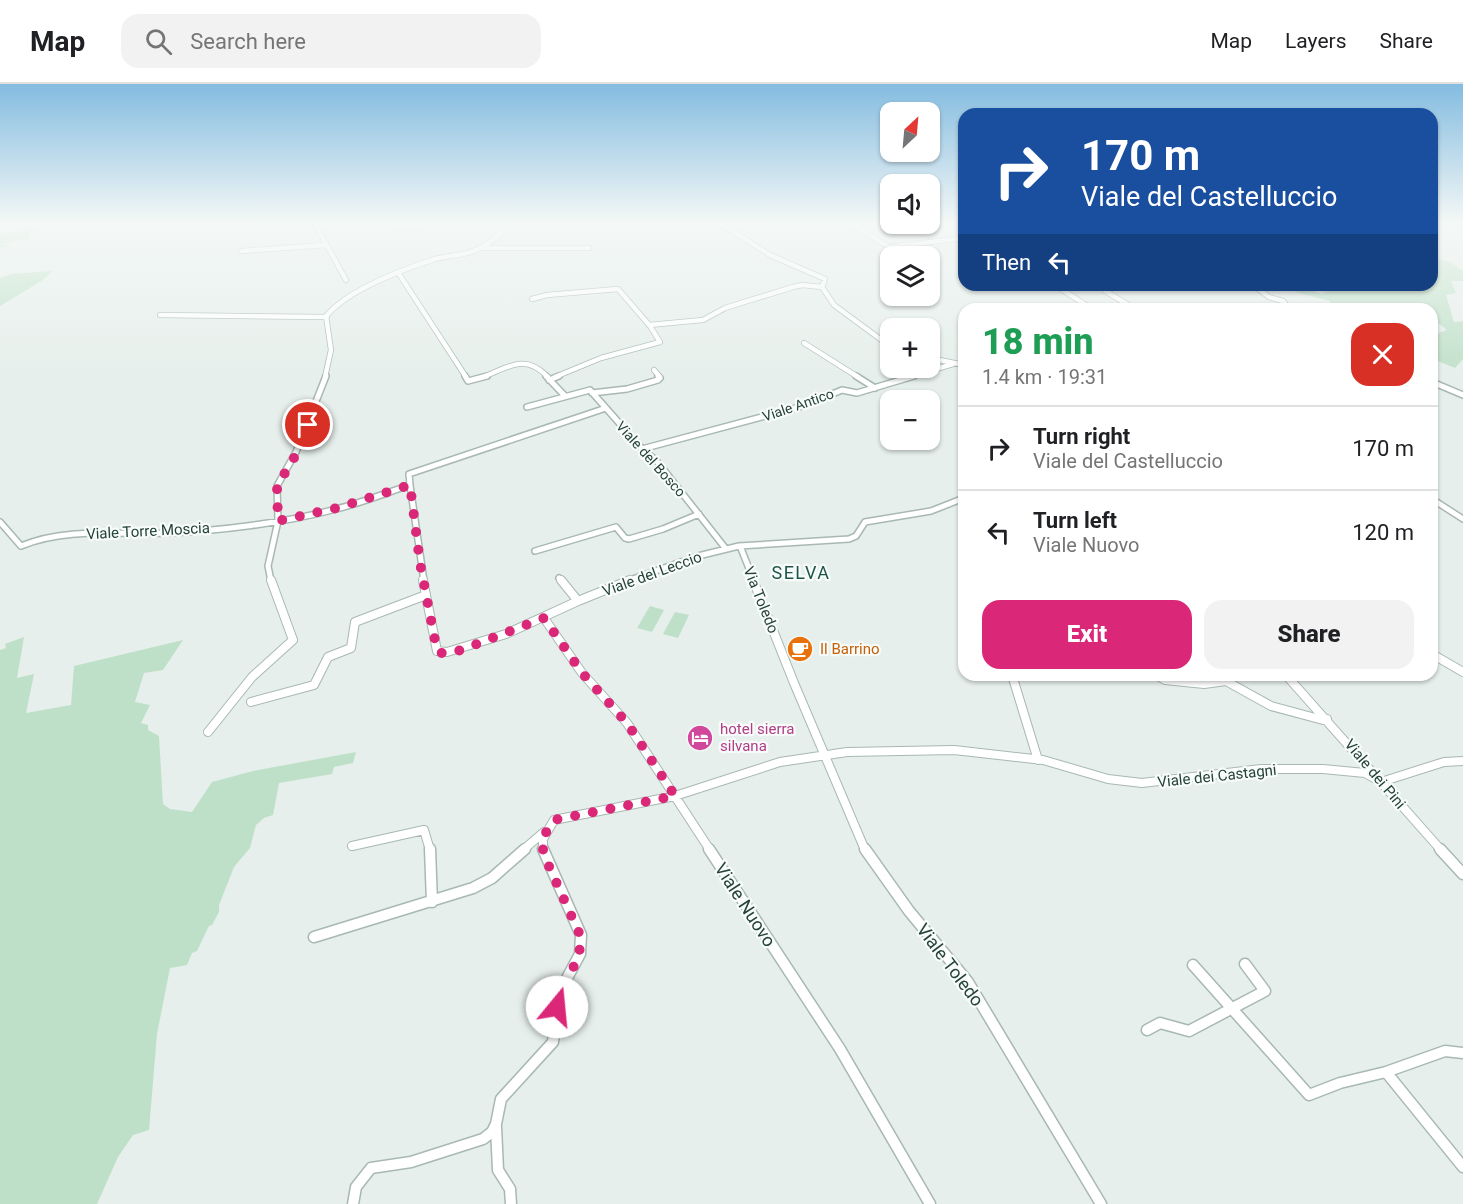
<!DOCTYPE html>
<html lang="en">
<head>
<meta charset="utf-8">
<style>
	body { margin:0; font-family:Roboto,sans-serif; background:#f2f2f2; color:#202124; height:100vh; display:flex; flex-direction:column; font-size:22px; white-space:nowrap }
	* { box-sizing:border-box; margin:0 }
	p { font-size:20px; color:#757577 }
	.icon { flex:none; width:33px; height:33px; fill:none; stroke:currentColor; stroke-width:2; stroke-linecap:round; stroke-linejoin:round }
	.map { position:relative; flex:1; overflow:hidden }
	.drawer { position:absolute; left:958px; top:219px; width:480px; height:378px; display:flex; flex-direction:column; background:#fff; border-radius:18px; box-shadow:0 2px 4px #0004 }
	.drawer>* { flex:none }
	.hud { position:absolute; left:958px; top:24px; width:480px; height:183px; border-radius:18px; box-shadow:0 2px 4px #0004; background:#1a4fa0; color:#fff; overflow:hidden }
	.needle { width:39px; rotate:26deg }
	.tools { position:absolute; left:880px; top:18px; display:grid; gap:12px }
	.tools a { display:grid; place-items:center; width:60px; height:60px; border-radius:12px; background:#fff; box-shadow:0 2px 4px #0004; font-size:30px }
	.pin { position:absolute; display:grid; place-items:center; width:51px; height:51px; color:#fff; margin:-26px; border:3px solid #fff; border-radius:50%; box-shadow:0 2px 6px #0007 }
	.me { position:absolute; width:66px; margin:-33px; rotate:17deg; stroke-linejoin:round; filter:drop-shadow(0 0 4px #0008) }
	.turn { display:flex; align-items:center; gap:21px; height:126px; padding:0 24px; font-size:27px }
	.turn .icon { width:78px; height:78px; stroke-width:2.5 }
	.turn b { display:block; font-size:42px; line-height:51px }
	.then { display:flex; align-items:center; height:57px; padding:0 24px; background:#0003; gap:12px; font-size:22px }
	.round { display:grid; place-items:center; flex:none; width:63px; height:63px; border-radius:18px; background:#f2f2f2 }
	.overview { display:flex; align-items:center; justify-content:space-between; height:102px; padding:0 24px }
	h1 { font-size:36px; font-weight:800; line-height:45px; color:#1e9e55 }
	.button { display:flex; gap:12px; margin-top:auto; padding:12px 24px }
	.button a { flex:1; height:69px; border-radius:18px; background:#db2777; color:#fff; font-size:24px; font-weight:800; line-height:69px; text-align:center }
	.button a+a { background:#f2f2f2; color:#202124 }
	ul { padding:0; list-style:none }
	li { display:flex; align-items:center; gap:18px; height:84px; padding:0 24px; border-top:2px solid #e0e0e0 }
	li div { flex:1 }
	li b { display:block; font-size:22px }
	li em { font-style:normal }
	header { display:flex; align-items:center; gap:36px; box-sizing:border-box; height:84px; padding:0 30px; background:#fff; border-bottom:2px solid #e0e0e0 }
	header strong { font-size:28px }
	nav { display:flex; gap:33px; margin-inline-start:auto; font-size:21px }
	.search { width:420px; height:54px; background:#f2f2f2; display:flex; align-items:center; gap:15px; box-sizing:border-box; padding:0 21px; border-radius:18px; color:#757577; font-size:22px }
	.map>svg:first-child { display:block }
	.green { fill:#bfe0c8 }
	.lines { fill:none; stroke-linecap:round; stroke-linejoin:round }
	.minor-far3-casing { stroke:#a8b8b2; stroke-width:6 }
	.minor-far2-casing { stroke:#a8b8b2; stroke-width:8 }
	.minor-far1-casing { stroke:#a8b8b2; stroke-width:10 }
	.minor-casing { stroke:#a8b8b2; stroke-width:13 }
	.minor-far3 { stroke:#fff; stroke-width:4.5 }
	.minor-far2 { stroke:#fff; stroke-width:5 }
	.minor-far1 { stroke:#fff; stroke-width:8 }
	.minor { stroke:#fff; stroke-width:10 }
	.route { stroke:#db2777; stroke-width:10; stroke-dasharray:0 18 }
	.labels { text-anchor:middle; stroke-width:4.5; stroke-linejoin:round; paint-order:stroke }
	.far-street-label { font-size:14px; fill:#24423a; stroke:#f7fbf9 }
	.street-label { font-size:15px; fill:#24423a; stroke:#f7fbf9 }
	.food-label { font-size:15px; fill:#c56008; stroke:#f7fbf9; text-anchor:start }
	.hotel-label { font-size:15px; fill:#b23c85; stroke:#f7fbf9; text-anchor:start }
	.quarter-label { font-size:18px; letter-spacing:1.5px; fill:#1f5548; stroke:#f7fbf9 }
	.near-street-label { font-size:18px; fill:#24423a; stroke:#f7fbf9 }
</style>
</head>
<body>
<header>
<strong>Map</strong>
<div class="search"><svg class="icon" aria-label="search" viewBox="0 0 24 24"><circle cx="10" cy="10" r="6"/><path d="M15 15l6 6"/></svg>Search here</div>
<nav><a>Map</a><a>Layers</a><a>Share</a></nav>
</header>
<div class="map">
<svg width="1463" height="1120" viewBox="0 0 1463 1120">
	<rect width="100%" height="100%" fill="#e6efeb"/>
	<!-- green -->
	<path class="green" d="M32,144L28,155L2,160L10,162L0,165V150Z
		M1433,174L1450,178L1463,187V197H1451L1456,209L1446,211L1454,238L1463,237V275L1455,284L1433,275V251L1447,246L1433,235L1432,225H1407L1394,220L1386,225H1333L1330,223V217L1294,208L1307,205L1322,210L1330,205L1320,201H1432Z
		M52,187L43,196L0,222V194L12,190Z
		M650,522L664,526L652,548L637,544Z
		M675,528L689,531L678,554L663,550Z
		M24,553L17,594L34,590L26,629L71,621L74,582L183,556L163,586L144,589L135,618L150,621L141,639L148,641V646L159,652L163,720L170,725L192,728L212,698L253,687L356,668L353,679L334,683L332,690L279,699L273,731L264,734L256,741L250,764L234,783L219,821V828L212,841L209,842L197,867L192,869L187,881L170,884L157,950L149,1046L133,1051L118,1073L97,1120H0V566L6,564L5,560Z"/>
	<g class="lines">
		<!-- minor-far3 casing -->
		<g class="minor-far3-casing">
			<path id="minor-far3" d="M314,138L346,196
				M711,138L731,146L770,171L825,195L822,203L834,221L891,263
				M849,138L889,163L964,154
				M961,138L964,139
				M394,142L472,138
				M34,144L37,138
				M479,164H589
				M241,167L326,161
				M399,190L466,293
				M1055,201L1092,225
				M1253,201L1269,213L1283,217L1290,225
				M532,215L547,211L618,205L650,242L660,258L601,274L555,293
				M1108,225L1127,220L1105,207L1121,201
				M160,231L327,233
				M649,241L703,236L725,224L793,203L802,201L822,203
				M804,259L858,293
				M930,274L964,281
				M654,286L660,293
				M325,293L331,266L326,232C349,205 401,186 435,175C446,172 457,172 467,169C485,165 500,151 512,138
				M483,293C509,283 525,269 548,293
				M909,293L953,280"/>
		</g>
		<!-- minor-far2 casing -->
		<g class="minor-far2-casing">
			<path id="minor-far2" d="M465,292L468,297L487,292
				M546,292L565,312
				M856,292L875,304
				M549,296L559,292
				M1432,298L1463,311
				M592,309L627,305L658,296L660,294L658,292
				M527,323L590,306L644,367L656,376L726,465
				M642,365L803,322L842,306L857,309L914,292
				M410,401L424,497
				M1432,415L1463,435
				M0,438L21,462C66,443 117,451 165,449C219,447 284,439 336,425C361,419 386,409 410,401L409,390L606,324
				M740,462L754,497
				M535,467L616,443L625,454L629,455L663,445L699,430
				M559,494L562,497
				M271,497L268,482L278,437L277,402L296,368L326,292
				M627,497L698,472L739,462L849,455L856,452L865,438L931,427L964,414"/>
		</g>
		<!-- minor-far1 casing -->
		<g class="minor-far1-casing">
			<path id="minor-far1" d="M423,496L437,567L447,568L506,550L578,517L561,496
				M753,496L794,599L865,766
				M578,517L630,496
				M544,534L582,589L627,639L710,766
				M1432,570L1463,588
				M1012,591L1038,676
				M1156,591L1165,596L1204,600L1226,597L1271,622L1323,636L1327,635
				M1286,591L1441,766
				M251,618L314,601L328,573L351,564L355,538L426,511
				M208,648L252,593L293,556L271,496
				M352,762L424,746L430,766
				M523,766L544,748
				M543,766V755L554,736L675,712L780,678L847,668L954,666L1043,676L1108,695L1142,699L1261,685H1323L1365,689L1381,698L1444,678L1463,677"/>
		</g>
		<!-- minor casing -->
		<g class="minor-casing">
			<path id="minor" d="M430,765L432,818
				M709,765L840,965L930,1120
				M865,765L909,827L968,898L1101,1120
				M1440,765L1463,790
				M314,853L473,804L492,794L525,765
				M1193,881L1309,1011L1340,999L1386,988L1445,967L1463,969
				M1147,946L1160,939L1189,947L1265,907L1245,880
				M1386,988L1463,1083
				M496,1043L498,1086L510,1105L511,1120
				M353,1120L356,1103L371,1084L411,1078L483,1055L492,1048L496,1040L501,1015L553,958L559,909L580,870L581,851L543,765"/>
		</g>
		<!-- minor-far3 -->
		<use href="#minor-far3" class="minor-far3"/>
		<!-- minor-far2 -->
		<use href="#minor-far2" class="minor-far2"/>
		<!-- minor-far1 -->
		<use href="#minor-far1" class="minor-far1"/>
		<!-- minor -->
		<use href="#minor" class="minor"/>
	</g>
	<!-- sky -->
	<linearGradient id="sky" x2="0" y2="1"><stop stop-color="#84bce0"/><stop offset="0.47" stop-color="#f4f8f6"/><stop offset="1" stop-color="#f4f8f6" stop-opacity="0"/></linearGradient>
	<rect width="1463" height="295" fill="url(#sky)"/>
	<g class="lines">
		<!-- route -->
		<path class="route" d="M308,341L297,369L277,402L278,437L337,424L410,401L420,479L437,567C445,572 454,568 464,565L544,534L582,589L627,639L675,712L554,736C545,746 543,755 543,769L580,851C584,877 561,897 557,923"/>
	</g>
	<!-- icons -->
	<defs>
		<g id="cafe-disc" transform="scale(1.35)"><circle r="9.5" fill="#e8710a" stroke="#f7fbf9"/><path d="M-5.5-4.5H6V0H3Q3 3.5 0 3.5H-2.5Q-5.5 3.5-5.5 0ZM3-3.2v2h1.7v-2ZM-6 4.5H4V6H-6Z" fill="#fff"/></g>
		<g id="hotel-disc" transform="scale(1.35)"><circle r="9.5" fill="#d1479c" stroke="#f7fbf9"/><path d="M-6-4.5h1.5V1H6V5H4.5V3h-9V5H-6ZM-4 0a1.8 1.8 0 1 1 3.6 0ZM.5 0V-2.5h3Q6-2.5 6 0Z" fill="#fff"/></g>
	</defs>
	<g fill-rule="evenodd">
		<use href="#cafe-disc" x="800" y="565"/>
		<use href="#hotel-disc" x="700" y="654"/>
	</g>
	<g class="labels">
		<!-- far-street labels -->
		<g class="far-street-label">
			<text transform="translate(798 321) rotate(-19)" y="5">Viale Antico</text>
			<text transform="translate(651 375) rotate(48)" y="5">Viale del Bosco</text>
		</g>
		<!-- street labels -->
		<g class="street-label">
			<text transform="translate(148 447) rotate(-3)" y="5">Viale Torre Moscia</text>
			<text transform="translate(652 490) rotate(-20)" y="5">Viale del Leccio</text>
			<text transform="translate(761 516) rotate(68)" y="5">Via Toledo</text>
			<text transform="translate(1375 690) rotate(50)" y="5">Viale dei Pini</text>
			<text transform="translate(1217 692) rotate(-6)" y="5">Viale dei Castagni</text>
		</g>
		<!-- food labels -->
		<g class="food-label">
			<text x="820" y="570">Il Barrino</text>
		</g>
		<!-- hotel labels -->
		<g class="hotel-label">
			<text x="720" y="650">hotel sierra<tspan x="720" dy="17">silvana</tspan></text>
		</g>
		<!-- quarter labels -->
		<g class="quarter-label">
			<text x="801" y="495">SELVA</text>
		</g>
		<!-- near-street labels -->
		<g class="near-street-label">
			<text transform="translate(745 821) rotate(57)" y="6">Viale Nuovo</text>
			<text transform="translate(950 881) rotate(53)" y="6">Viale Toledo</text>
		</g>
	</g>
</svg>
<div class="tools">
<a><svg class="needle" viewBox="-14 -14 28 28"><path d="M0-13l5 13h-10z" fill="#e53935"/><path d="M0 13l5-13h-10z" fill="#757577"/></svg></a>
<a><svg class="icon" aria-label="sound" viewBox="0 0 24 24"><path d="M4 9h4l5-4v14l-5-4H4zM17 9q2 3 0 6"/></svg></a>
<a><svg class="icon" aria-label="layers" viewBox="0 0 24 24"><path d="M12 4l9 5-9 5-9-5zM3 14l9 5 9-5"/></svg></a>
<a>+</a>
<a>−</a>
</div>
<div class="pin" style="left:308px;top:341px;background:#d93025"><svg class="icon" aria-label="arrive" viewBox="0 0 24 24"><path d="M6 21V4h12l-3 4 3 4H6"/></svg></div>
<svg class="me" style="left:557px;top:923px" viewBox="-20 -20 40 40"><circle r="19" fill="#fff"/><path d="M0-13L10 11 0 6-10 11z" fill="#db2777"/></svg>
<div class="hud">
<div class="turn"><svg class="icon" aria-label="right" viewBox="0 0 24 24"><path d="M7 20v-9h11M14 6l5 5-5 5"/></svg><div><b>170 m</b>Viale del Castelluccio</div></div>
<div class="then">Then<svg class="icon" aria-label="left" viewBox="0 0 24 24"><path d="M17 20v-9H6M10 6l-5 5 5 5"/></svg></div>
</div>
<section class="drawer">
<div class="overview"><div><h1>18 min</h1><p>1.4 km · 19:31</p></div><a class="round" style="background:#d93025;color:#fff"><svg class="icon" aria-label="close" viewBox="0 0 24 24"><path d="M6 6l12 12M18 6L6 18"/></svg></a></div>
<ul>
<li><svg class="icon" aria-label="right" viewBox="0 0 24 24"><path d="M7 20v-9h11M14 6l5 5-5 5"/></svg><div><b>Turn right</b><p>Viale del Castelluccio</p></div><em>170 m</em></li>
<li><svg class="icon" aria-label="left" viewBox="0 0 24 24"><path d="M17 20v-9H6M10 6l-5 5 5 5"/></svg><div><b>Turn left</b><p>Viale Nuovo</p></div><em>120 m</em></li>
</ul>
<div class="button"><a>Exit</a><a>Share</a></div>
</section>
</div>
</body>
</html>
